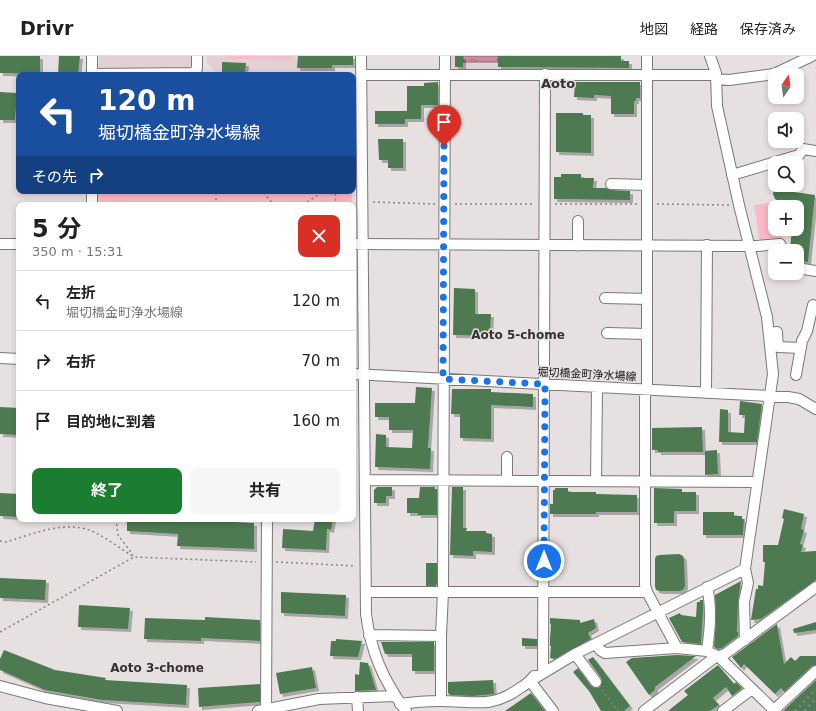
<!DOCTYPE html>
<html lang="ja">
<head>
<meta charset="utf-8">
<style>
	body { margin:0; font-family:"DejaVu Sans","Noto Sans JP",sans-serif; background:#f6f6f6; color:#222; height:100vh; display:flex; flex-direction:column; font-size:15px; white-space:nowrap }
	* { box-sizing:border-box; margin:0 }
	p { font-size:13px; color:#767676 }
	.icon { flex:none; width:22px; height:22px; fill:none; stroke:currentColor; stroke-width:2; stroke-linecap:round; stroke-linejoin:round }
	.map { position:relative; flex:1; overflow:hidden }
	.panel { position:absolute; left:16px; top:146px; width:340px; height:320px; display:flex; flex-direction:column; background:#fff; border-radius:8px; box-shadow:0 2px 6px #0003 }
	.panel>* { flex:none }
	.top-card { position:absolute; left:16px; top:16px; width:340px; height:122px; border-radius:8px; box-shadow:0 2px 6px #0003; background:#1a4fa0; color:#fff; overflow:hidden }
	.needle { width:26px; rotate:13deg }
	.fabs { position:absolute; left:768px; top:12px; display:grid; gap:8px }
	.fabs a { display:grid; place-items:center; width:36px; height:36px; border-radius:8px; background:#fff; box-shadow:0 2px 6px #0003; font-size:20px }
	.pin { position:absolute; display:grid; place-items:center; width:34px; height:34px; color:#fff; margin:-41px -17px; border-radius:50% 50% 50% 0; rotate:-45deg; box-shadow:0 0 4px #0007 }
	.pin .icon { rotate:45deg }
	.me { position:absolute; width:44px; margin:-22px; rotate:0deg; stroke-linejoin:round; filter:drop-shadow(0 0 3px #0008) }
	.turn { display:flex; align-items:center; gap:14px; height:84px; padding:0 16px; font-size:18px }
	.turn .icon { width:52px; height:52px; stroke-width:2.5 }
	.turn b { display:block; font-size:28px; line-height:34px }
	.then { display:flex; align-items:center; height:38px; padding:0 16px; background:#0003; gap:8px; font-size:15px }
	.round { display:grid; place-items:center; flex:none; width:42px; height:42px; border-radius:8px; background:#f6f6f6 }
	.summary { display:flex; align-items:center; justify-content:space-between; height:68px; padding:0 16px }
	h1 { font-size:24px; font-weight:700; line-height:30px }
	.cta { display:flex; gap:8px; margin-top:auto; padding:8px 16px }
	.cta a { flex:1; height:46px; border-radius:8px; background:#1a7d30; color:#fff; font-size:16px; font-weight:700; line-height:46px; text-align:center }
	.cta a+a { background:#f6f6f6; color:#222 }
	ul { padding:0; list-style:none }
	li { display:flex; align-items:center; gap:12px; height:60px; padding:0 16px; border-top:1px solid #e0e0e0 }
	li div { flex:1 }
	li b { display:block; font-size:15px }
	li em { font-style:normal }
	header { display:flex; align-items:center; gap:24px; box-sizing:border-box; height:56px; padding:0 20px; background:#fff; border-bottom:1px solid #e0e0e0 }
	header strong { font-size:19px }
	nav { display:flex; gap:22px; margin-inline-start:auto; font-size:14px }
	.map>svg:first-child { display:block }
	.built { fill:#e1d1d5 }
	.green { fill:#fbb9c9 }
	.water { fill:url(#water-ripples); stroke:#936672 }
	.building { fill:#4d7a51; filter:url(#shadow) }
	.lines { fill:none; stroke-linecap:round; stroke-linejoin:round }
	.minor-casing { stroke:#7d7778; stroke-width:12 }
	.path { stroke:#888383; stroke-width:1.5; stroke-dasharray:2 3; stroke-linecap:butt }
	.minor { stroke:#fff; stroke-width:10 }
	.rail { stroke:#868182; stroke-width:3; stroke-dasharray:2 4; stroke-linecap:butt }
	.route { stroke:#1a73e8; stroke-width:7; stroke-dasharray:0 12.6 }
	.labels { text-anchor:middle; stroke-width:3; stroke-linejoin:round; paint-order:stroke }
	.street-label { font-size:11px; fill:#110f0f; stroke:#e7e0e1 }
	.neighbourhood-label { font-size:12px; font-weight:bold; fill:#363032; stroke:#e7e0e1 }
	.quarter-label { font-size:13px; font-weight:bold; fill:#363032; stroke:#e7e0e1 }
</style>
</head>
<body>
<header>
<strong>Drivr</strong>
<nav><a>地図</a><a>経路</a><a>保存済み</a></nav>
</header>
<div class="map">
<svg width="816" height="655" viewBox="0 0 816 655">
	<defs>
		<pattern id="water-ripples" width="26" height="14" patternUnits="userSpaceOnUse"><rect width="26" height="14" fill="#cb8b9c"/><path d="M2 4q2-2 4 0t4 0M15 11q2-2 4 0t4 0" fill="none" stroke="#a3707e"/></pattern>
		<filter id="shadow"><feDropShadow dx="3" dy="3" stdDeviation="0" flood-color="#0004"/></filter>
	</defs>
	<rect width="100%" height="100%" fill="#e7e0e1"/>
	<!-- built -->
	<path class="built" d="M99,0H191V10L187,13L103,15L99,11Z
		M207,0H336L335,19H218L207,7Z
		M449,0H596V15H453L449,10Z"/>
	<!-- green -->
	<path class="green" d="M226,0H291V4L226,3Z
		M98,135H352V149H98Z
		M777,146V151H775V173H783L782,184L762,185L759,182L754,149Z"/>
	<!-- water -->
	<path class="water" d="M463,0H498V6H463Z"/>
	<!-- building -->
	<path class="building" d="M0,0H40V18L0,17Z
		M59,0H80L78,19H58Z
		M298,0H353V9H332V12H297Z
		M455,0H463V11H455Z
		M498,0H621V5H629V12L498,11Z
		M222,6L246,7L245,17H222Z
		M438,26V49H421V63H405V68H375V55H407V30H424V27Z
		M575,26H640V42H636V45H634V58H611V40L594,39V42L574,41Z
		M0,36L17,37L15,64H0Z
		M556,57H583V59H591V97L556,96Z
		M378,83H403V112H388V104H379Z
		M561,118H581V122H594L593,132H606L611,134L630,135V144L554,143V121H561Z
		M775,129H789L787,135L815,139L808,206L797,205L796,194L790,193L792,173H797V151H790V146H781L775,143L773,138Z
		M454,232L475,233V258H491L490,280L453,279Z
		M416,331L432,332L428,392H431L430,413L375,411L376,378L386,379V391L412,392L413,374H389V361H375V347H415Z
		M452,333H491V336L533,338V351L491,349V383L460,382V358H451Z
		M740,345L762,348L757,386H719L720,353L728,354V376L744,377L745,359H739Z
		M0,351L19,352V379L0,378Z
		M702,371L703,396H658V394H652V372Z
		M717,394L718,418L705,419V395Z
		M377,431H392V440H386V447H374V434Z
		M420,431H435V433H437V459H418V457H407V442H419Z
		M452,431H463V472H467L466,475H486V477L492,478V496L473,495V500L450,499Z
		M555,432H568V436H596V438L637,439V456H596V458H550V448H553V434H555Z
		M654,432L682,433V436H696V455H674V467H654Z
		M0,437L19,438V461L0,460Z
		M784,453L804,458L801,473L804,474L800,488L803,489L801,496L816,495V524L761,563L751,564L756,533H758V529L763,530L765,506H763V489H778L784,463L782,462Z
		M703,456H734V460H742V463H744L743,479H703Z
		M127,463H177L254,467V493L177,490L178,478L127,475Z
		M315,463H333L331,474L327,473L326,494L282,492L283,473L313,475Z
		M679,498L683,500L684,503L685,530L683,534L680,535H660L656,534L655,530V503L656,500L659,499Z
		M426,507H437V528L435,530H426Z
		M0,522L46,524L45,544L0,542Z
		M741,525L738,546L737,576H738V580L722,592L717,593L714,591L716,563L715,539Z
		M281,536L346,539L345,560L281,557Z
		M700,544H703V555L701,588L682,586L669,562L680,557L681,559L696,561L697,546H700Z
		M79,549L130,552L128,573L78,571Z
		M205,561L260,564V585L201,582V585L144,583L145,562L205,564Z
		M550,562L580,564V567L594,563L596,572L588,577L591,583L555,603L550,602L551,590H550V583L551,569L550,567Z
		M816,566V574L794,577L793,573Z
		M777,568L784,608L791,601L795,605L800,600H816V609L812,610L784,636L781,632L775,638L744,608L741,612L732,601Z
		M522,582L537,583V590H522Z
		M336,583L362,585L358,601L330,600L331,585H336Z
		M381,586H434V615H412V598H385Z
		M4,594L55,614L106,622L105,624L187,629L186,649L102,644L45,634L0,614V603Z
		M677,599L696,600L655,631V634L649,639L626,606L632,602Z
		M593,601L630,650L624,655H601L589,635L573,616L578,612L591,630L596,632L600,631L602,626L601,622L588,604Z
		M360,606L368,607L376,634L355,635V618L359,619Z
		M718,609L734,628L736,626L742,632L732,640L726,631L713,642L719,649L710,655H668L688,639L684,635Z
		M312,611L316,632L280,638L276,617Z
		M493,624L494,638L473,640L450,639L448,637V626Z
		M816,624V655H783L788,650Z
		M260,628V646L199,651L198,632Z
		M531,637L545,655H505Z"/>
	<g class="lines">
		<!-- minor casing -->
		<g class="minor-casing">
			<path id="minor" d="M361,0L366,558C371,596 383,624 406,655
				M710,0L716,17L717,50L739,149L767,261L773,318L745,513L748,527L744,546L745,584
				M194,17L197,12V0
				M92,18L194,17L198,19
				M92,19V0
				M361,19H716
				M716,23L729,24L774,18L812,0
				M732,119L799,99L803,93L816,95
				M611,128L647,129
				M92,149V135
				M578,165V190
				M0,188H19
				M353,188L757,190L780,188L783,195
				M797,212L816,215
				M605,242L647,243
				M607,277L647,278
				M769,277L777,276L778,291L801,292
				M0,302L19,303
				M353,318L788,341L799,343L816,353
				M796,319L802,285L807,275L813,249
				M645,333V529L647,536L677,592
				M647,333V0
				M706,336L707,189
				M365,424L757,426
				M507,424V401
				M596,425L597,331
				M707,531C712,552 710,573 707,595
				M366,536H647
				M369,579L441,580
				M596,588L600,594L605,597L677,592L707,595L719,601L775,655
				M575,598L596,626
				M543,616L545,18
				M0,630L45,642L117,655
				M357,641L358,655
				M441,645V580L443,536L445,0
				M400,648C414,646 427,645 440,645C473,645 492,653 520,632C526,629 530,625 534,620
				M266,654L267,463
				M258,655L319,643L394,640
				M553,655L530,625L575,598L745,513
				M644,655L714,602L725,598L816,531
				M723,655L752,633
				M773,655L816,615"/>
		</g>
		<!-- path -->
		<path class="path" d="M373,146L435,148
			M455,148H535
			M555,148H637
			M657,148L729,149
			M216,149V137L263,136L274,149L304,148L321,137L335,138L336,149
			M116,463L118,479L133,499
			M0,485L6,486C33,478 67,463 94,476C108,483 121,493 134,501
			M276,506L356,510
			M0,576L134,501L256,506
			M602,634L618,655"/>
		<!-- minor -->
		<use href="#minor" class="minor"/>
		<!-- rail -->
		<path class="rail" d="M795,655L816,633
			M805,655L816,642"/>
	</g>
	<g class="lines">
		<!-- route -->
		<path class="route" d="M444,90L443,323L545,328L544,505"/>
	</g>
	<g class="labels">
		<!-- street labels -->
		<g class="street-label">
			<text transform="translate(587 318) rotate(3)" y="4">堀切橋金町浄水場線</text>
		</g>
		<!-- neighbourhood labels -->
		<g class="neighbourhood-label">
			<text x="518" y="283">Aoto 5-chome</text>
			<text x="157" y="616">Aoto 3-chome</text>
		</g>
		<!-- quarter labels -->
		<g class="quarter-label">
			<text x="558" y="32">Aoto</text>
		</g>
	</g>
</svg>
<div class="fabs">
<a><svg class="needle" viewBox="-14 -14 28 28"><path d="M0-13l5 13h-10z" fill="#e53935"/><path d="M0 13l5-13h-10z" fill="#767676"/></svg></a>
<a><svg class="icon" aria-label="sound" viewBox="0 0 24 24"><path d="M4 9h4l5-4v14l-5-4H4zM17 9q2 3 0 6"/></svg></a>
<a><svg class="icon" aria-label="search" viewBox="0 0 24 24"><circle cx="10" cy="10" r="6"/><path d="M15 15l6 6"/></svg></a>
<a>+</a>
<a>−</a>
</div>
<div class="pin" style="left:444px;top:90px;background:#d93025"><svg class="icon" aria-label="arrive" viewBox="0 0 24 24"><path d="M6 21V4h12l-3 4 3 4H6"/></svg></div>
<svg class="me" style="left:544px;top:505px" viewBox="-20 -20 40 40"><circle r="17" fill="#1a73e8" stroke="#fff" stroke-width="3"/><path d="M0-11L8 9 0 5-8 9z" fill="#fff"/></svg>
<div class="top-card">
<div class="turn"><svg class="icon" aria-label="left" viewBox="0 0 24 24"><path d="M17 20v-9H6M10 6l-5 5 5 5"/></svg><div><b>120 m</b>堀切橋金町浄水場線</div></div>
<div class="then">その先<svg class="icon" aria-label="right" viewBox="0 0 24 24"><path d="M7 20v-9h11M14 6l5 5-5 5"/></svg></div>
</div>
<section class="panel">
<div class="summary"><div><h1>5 分</h1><p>350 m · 15:31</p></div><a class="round" style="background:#d93025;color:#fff"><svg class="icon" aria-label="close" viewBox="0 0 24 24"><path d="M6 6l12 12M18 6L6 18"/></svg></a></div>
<ul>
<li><svg class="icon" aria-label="left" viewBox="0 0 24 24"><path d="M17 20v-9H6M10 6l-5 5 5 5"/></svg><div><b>左折</b><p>堀切橋金町浄水場線</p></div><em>120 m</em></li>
<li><svg class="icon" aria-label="right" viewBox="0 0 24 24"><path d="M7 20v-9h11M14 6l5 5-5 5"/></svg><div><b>右折</b></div><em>70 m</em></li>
<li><svg class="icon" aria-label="arrive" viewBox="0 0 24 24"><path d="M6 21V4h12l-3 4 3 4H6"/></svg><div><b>目的地に到着</b></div><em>160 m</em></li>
</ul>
<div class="cta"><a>終了</a><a>共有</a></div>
</section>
</div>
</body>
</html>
